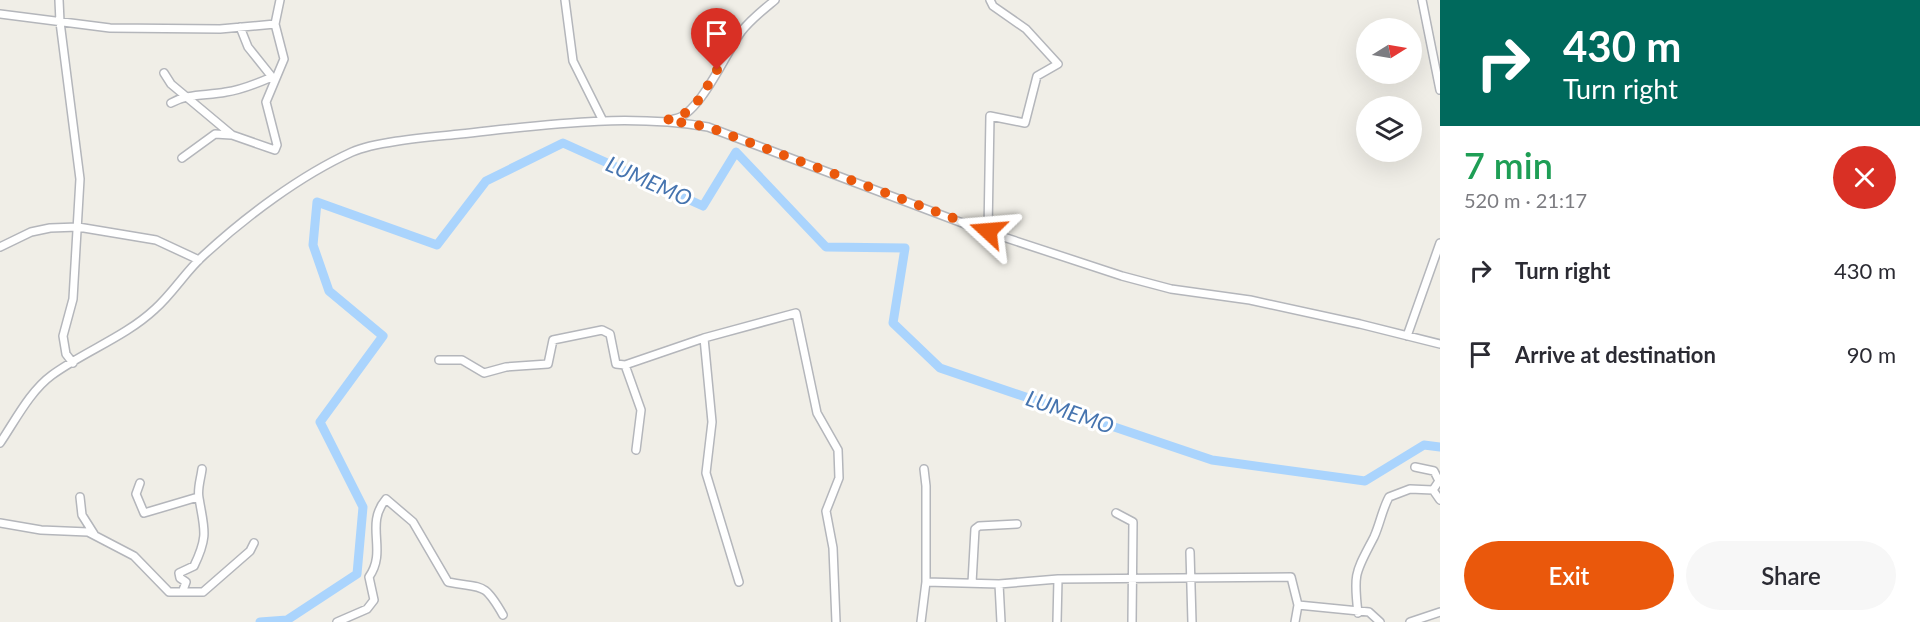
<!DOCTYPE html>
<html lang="en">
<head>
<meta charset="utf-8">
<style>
	body { margin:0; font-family:Lato,sans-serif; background:#f7f7f7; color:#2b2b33; height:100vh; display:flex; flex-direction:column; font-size:22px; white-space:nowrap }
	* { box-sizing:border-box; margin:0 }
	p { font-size:20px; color:#7c7c81 }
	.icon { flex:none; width:33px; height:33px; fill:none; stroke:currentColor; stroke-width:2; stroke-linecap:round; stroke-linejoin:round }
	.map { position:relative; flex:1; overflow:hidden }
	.details { display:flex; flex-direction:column; background:#fff; width:480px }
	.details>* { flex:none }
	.guide { background:#00695c; color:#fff; overflow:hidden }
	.needle { width:39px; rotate:79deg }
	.fabs { position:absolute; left:1356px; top:18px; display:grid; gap:12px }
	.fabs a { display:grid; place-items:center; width:66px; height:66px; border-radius:50%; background:#fff; box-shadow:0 6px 24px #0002; font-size:30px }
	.pin { position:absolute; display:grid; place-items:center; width:51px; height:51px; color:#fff; margin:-62px -26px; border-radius:50% 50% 50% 0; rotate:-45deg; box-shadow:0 0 6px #0007 }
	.pin .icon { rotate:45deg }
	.me { position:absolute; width:66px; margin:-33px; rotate:289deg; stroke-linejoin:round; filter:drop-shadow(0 0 4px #0008) }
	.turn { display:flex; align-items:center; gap:21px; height:126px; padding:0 24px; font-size:27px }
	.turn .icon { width:78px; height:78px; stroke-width:2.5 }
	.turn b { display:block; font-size:42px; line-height:51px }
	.round { display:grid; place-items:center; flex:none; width:63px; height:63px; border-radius:32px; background:#f7f7f7 }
	.overview { display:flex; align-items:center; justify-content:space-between; height:102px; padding:0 24px }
	h1 { font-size:36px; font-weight:600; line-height:45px; color:#1e9e55 }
	.primary-button { display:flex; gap:12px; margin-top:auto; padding:12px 24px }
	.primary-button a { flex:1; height:69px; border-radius:36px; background:#ea580c; color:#fff; font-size:24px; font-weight:600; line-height:69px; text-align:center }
	.primary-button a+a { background:#f7f7f7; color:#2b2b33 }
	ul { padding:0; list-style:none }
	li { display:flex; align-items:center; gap:18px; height:84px; padding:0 24px }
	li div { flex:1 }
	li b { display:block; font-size:22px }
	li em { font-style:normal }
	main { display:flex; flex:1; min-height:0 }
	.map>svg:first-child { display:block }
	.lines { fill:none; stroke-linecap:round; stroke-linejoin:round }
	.river { stroke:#aad4fd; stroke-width:9 }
	.minor-casing { stroke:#b4b6bb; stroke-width:10 }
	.minor { stroke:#fff; stroke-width:7 }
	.route { stroke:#ea580c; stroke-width:10; stroke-dasharray:0 18 }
	.labels { text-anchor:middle; stroke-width:6; stroke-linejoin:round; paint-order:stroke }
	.water-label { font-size:22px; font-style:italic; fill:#4674af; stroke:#fff }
</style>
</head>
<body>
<main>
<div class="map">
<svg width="1440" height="622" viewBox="0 0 1440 622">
	<rect width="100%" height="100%" fill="#f0eee7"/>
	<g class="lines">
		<!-- river -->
		<path class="river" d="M260,622L287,620L357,574L363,507L320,422L383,336L329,291L313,245L317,202L437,245L486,181L563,143L703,206L736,152L826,247L905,248L893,323L940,368L1212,460L1365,481L1424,445L1440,447"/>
		<!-- minor casing -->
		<g class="minor-casing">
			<path id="minor" d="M59,0L60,22L80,179L73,299L63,336L66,354L73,363
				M565,0L573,61L602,119
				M1422,0L1440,90
				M0,14L110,28L220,29L275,24
				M240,27L248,47L272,77
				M164,73L171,84L232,135L275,150L277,145L266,102L284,59L275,24L280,0
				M171,103C189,93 206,96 226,92C242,90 258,83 272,77L275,79
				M674,119C699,116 726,53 741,32C750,20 763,10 775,0
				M182,158L215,134L231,135
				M988,231L990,116L1025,123L1037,76L1058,64L1026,29L993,6L990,0
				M0,247L31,232L50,228L78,227L156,240L199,260
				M1407,336L1440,243
				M704,338L712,422L706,473L739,582
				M439,360H462L484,373L506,367L548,364L553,340L602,330L610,334L616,364L625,365
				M0,443C15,421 30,391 52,375C85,351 125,337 155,309C173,293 186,271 204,255C245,217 301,175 352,152C377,141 432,137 460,134C544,125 623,113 708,127L973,227L1122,276L1171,289L1250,300L1360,324L1440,344
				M636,450L641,410L625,365L704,338L796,313L817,413L838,450L839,478L826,511L833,548L836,622
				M140,483L136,494L144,513L198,497
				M1433,490L1440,500
				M80,497L82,515L94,534
				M1116,513L1133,522L1132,622
				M0,523L41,530L88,532L134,556L169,592H203L250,551L254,543
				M1190,552L1192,622
				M926,582L999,584L1058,579L1291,577L1298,605L1295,622
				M972,583L975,529L979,526L1017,524
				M999,584L1001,622
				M183,590L186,582L180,578L179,573L194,566C209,535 204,529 199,498C197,489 201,478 202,469
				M1298,605L1369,612L1380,622
				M1358,613C1353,572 1356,572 1374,537C1380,524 1382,510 1389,497L1410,489L1433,490L1439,481L1434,471L1415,467
				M337,622L367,609L374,600L369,577C388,550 364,525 386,499L413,522L448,582C482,589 483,580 503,615
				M921,622L926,582V486L924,469
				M1057,622L1058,579
				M1410,622L1440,612"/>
		</g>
		<!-- minor -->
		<use href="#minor" class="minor"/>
	</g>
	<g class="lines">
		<!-- route -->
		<path class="route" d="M717,70C703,92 695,116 666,120L708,127L988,231"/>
	</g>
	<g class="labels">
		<!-- water labels -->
		<g class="water-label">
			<text transform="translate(649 181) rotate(24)" y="8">LUMEMO</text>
			<text transform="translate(1070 412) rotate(19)" y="8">LUMEMO</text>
		</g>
	</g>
</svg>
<div class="fabs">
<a><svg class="needle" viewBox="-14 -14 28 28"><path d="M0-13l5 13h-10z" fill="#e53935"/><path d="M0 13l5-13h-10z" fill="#7c7c81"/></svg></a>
<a><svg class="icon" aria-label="layers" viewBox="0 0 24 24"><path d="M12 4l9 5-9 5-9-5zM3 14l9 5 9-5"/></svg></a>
</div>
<div class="pin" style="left:717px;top:70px;background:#d93025"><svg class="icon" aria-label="arrive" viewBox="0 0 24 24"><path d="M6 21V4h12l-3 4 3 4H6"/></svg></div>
<svg class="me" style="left:988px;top:231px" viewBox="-20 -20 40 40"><path d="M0-17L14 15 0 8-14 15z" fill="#ea580c" stroke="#fff" stroke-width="4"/></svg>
</div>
<section class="details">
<div class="guide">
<div class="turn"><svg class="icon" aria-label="right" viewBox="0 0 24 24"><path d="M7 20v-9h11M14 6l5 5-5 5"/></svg><div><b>430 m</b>Turn right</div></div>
</div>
<div class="overview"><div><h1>7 min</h1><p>520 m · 21:17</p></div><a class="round" style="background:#d93025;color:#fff"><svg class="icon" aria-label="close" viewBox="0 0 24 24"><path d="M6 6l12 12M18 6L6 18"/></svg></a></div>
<ul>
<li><svg class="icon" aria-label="right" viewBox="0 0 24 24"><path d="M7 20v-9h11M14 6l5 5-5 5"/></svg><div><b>Turn right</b></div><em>430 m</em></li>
<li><svg class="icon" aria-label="arrive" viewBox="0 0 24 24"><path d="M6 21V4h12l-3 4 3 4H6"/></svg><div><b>Arrive at destination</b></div><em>90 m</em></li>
</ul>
<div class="primary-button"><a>Exit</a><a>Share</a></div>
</section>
</main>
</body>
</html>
